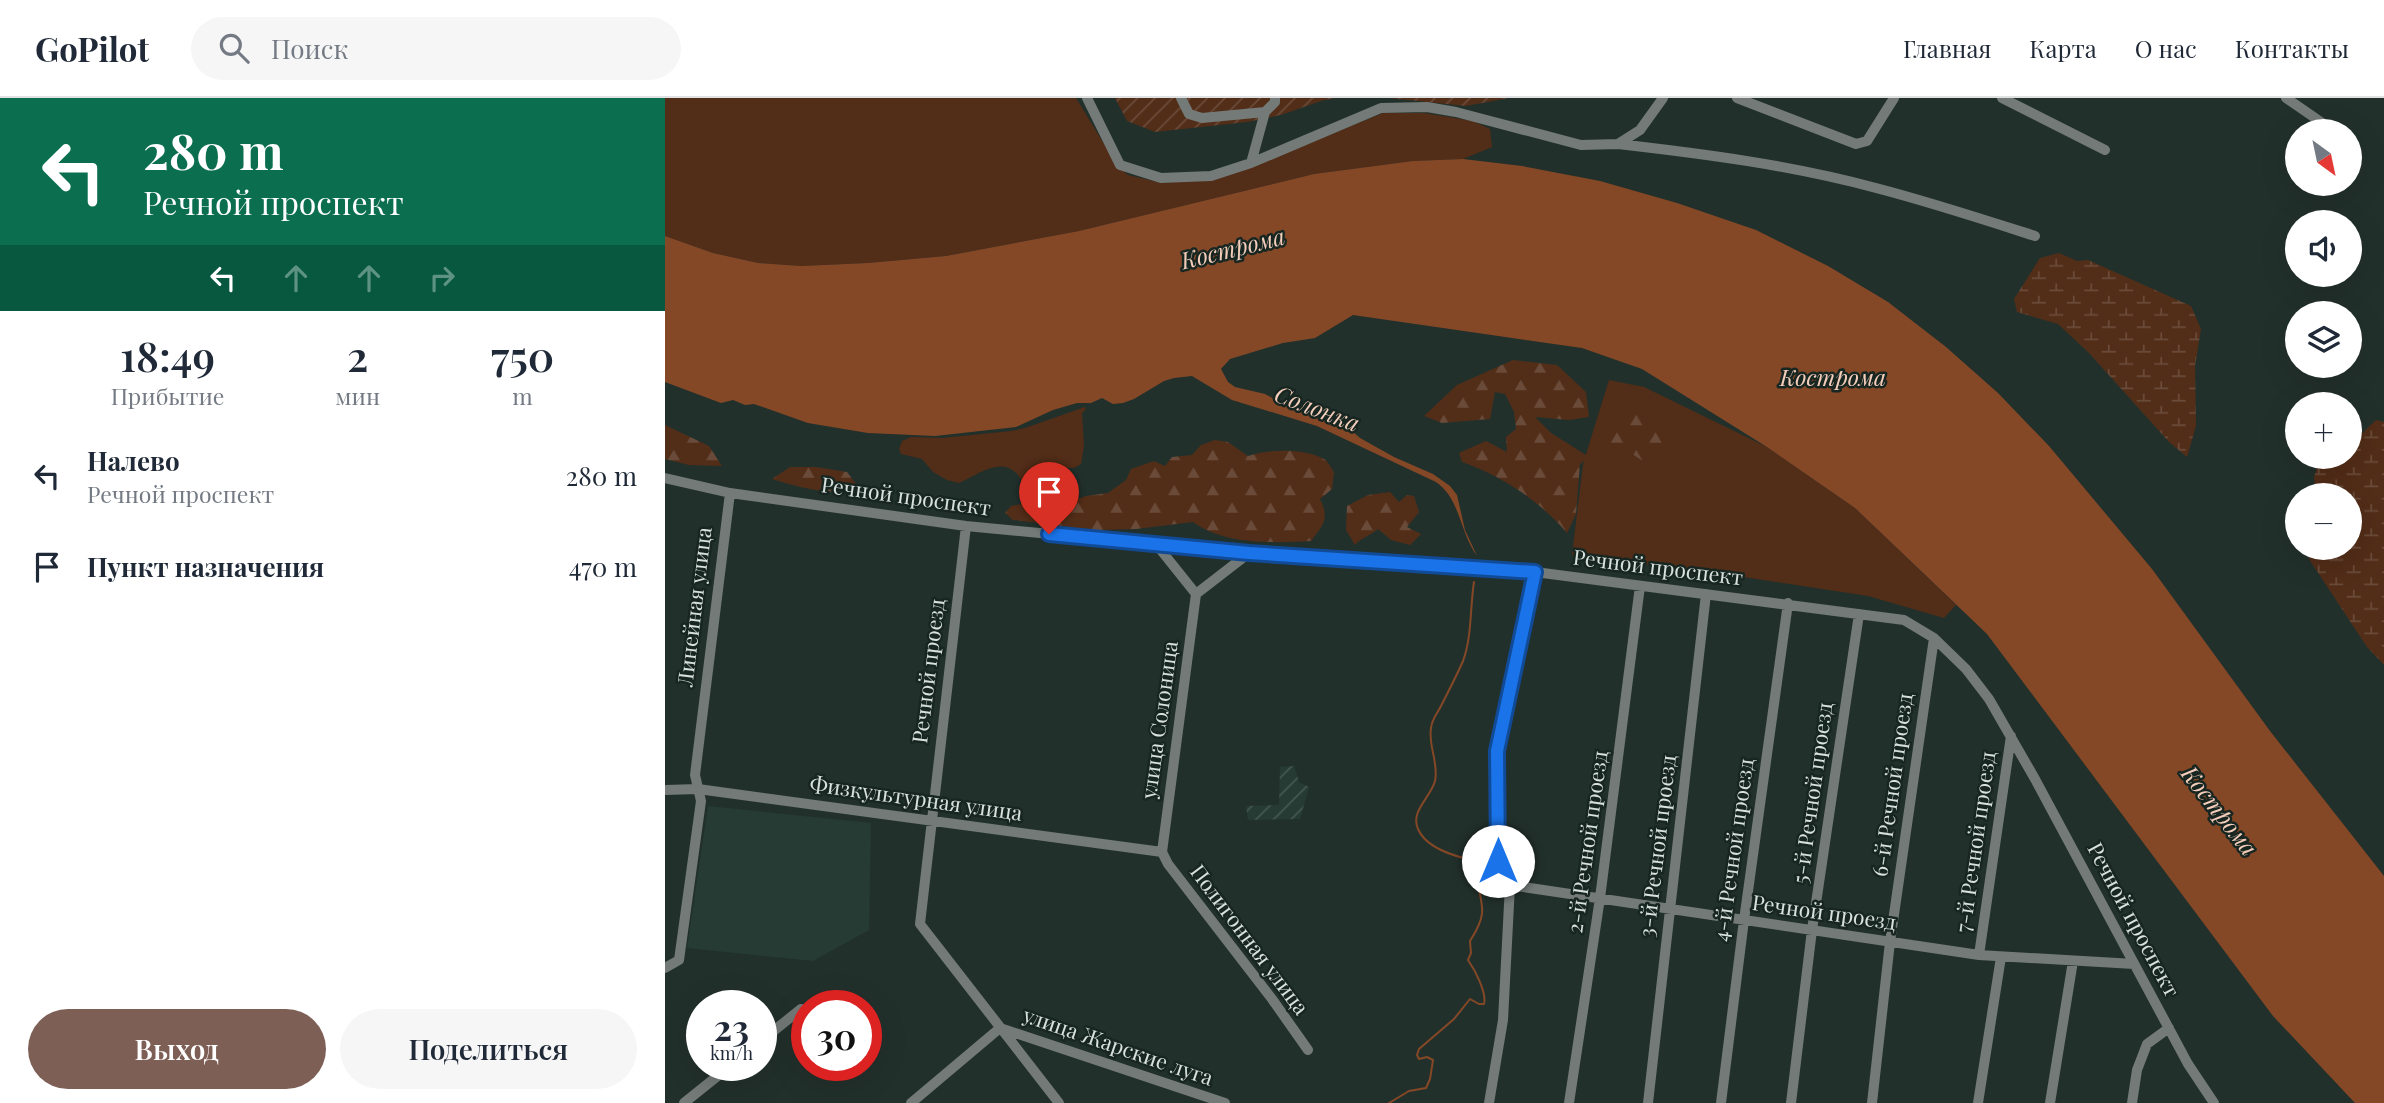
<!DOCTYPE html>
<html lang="ru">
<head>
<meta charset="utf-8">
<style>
	body { margin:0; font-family:"Playfair Display",serif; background:#f6f6f7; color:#1f2937; height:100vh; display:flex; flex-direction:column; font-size:26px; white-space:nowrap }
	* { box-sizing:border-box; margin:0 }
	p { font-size:23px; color:#747a83 }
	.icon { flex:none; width:38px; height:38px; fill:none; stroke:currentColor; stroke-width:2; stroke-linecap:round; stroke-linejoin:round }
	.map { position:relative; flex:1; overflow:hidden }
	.details { display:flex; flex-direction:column; background:#fff; width:665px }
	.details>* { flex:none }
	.guide { background:#0b6e4f; color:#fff; overflow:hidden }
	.needle { width:46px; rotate:147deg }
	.tools { position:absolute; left:1620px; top:21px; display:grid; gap:14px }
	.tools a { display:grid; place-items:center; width:77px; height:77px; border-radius:50%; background:#fff; box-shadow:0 7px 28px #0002; font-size:35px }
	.speed { position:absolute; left:21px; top:892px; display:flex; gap:14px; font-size:35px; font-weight:700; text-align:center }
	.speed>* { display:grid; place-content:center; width:91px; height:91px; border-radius:50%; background:#fff; box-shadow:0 7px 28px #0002; line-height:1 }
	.speed small { font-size:18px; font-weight:400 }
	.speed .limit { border:10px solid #d22; background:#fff; color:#111 }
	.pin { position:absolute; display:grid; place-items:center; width:60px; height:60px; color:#fff; margin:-72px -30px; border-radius:50% 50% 50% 0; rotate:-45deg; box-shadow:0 0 7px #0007 }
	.pin .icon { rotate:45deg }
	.me { position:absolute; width:77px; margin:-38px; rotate:0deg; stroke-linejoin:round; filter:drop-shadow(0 0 5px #0008) }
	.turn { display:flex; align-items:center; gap:24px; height:147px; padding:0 28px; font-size:32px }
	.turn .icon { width:91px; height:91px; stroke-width:2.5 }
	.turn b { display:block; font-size:49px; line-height:60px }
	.lanes { display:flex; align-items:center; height:66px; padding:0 28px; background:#0003; justify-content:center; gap:35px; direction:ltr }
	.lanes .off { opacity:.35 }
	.eta { display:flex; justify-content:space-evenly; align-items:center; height:119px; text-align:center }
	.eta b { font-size:42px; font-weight:600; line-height:49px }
	.cta { display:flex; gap:14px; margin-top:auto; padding:14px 28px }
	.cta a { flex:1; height:80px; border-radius:42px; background:#7d5f55; color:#fff; font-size:28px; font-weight:600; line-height:80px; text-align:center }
	.cta a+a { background:#f6f6f7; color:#1f2937 }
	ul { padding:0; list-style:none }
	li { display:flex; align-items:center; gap:21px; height:91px; padding:0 28px }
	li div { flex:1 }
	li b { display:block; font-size:26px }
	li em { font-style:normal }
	header { display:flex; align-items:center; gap:42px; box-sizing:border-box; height:98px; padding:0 35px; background:#fff; border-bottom:2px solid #e0e1e3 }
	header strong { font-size:33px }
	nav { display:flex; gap:38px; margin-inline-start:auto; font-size:24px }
	.search { width:490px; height:63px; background:#f6f6f7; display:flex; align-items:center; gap:18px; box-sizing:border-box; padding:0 24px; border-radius:38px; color:#747a83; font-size:26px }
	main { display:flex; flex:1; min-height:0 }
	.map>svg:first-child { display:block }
	.built { fill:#263b34 }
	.industrial { fill:url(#industrial-furrows) }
	.grass { fill:#522d18 }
	.forest { fill:url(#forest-firs) }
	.wetland { fill:url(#wetland-marsh) }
	.garden { fill:url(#garden-furrows) }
	.water { fill:#854827 }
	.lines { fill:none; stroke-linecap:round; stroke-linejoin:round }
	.stream { stroke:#854827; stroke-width:2 }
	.minor { stroke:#737a78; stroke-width:10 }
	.route-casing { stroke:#114b97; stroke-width:18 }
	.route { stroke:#1a73e8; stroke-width:12 }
	.labels { text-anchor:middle; stroke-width:5; stroke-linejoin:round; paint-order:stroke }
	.street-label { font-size:21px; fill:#d8e1de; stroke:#182621 }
	.water-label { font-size:23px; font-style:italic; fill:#f4cebb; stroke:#182621 }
</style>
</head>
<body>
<header>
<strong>GoPilot</strong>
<div class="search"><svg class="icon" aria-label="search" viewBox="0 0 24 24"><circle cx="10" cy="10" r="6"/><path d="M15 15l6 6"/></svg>Поиск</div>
<nav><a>Главная</a><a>Карта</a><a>О нас</a><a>Контакты</a></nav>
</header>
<main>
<section class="details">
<div class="guide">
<div class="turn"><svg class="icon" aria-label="left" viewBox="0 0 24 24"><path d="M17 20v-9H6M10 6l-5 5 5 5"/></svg><div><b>280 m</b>Речной проспект</div></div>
<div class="lanes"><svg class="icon" aria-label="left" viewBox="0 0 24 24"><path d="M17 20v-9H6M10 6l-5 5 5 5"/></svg><svg class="icon off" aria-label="ahead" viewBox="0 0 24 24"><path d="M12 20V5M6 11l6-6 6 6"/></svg><svg class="icon off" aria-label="ahead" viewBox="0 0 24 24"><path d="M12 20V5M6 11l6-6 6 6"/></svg><svg class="icon off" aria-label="right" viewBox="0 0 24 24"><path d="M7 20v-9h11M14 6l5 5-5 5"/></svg></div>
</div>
<div class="eta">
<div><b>18:49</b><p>Прибытие</p></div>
<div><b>2</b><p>мин</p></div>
<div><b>750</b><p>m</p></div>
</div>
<ul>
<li><svg class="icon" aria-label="left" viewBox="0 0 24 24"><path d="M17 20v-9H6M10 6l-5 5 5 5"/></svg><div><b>Налево</b><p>Речной проспект</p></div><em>280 m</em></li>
<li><svg class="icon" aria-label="arrive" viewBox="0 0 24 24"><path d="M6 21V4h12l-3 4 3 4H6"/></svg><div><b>Пункт назначения</b></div><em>470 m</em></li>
</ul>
<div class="cta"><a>Выход</a><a>Поделиться</a></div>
</section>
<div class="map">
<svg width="1719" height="1005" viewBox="0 0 1719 1005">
	<defs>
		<pattern id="industrial-furrows" width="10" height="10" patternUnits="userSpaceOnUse" patternTransform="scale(1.75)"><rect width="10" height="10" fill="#263b34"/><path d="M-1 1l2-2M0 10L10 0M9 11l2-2" fill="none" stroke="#455751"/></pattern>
		<pattern id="forest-firs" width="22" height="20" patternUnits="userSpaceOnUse" patternTransform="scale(1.75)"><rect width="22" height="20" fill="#522d18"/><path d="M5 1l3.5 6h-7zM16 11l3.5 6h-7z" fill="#6a4b39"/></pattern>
		<pattern id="wetland-marsh" width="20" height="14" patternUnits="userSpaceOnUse" patternTransform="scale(1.75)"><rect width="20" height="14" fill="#522d18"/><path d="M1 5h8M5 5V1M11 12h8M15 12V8" fill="none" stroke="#6a4b39"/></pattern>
		<pattern id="garden-furrows" width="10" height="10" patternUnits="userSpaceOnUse" patternTransform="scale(1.75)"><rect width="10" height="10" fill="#522d18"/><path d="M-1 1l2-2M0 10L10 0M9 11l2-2" fill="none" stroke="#6a4b39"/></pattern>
	</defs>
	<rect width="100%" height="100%" fill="#22302b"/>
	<!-- built -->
	<path class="built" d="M43,708L206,725L204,832L148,863L22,850Z"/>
	<!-- industrial -->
	<path class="industrial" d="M629,668L634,684L644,689L635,721L583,722L581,708L614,707L615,669Z"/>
	<!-- grass -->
	<path class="grass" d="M0,0H411L452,67L463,77L497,85L547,81L579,72L718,15H759L808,23L825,31L827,49L798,61L748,63L649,76L414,133L281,158L203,165L136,168L93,165L48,155L0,138Z
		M944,282L979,289L1102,349L1190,410L1291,507L1279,520L1203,498L1065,477L907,457L918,366Z
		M420,309L421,311L417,315L419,348L416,366L409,370H394L381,380L376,379L373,372L369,376V381L357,383C355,380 353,376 350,374C334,359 309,379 294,385L282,382L268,374L257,361L236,356L234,351L237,343L246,339L277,340L346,333L360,330Z"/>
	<!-- forest -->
	<path class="forest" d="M848,262L892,267L921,294L924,319L904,322L870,319L886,335L924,359L915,366L911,416L902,435C875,403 837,378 797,364L794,355L821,343L842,354L841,339L851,331L849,314L840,296L830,294L825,321L777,325L759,318L792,287Z
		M964,314L987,319L1004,332L997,357L984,367L961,352L930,350L943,324Z
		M0,327L44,348L57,368L24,367L0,361Z
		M550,342L563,344L583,358C603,351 639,350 659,361C663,363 666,370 669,374L667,391L655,401C665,421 658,427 646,443C609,445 559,447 528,424L471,431L431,432L348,422L340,415L346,408L372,403L400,406L421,398L443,395L461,382L466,371L489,363L500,368L507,359L527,357L536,347Z
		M125,369H151L182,374L194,390C166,399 134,389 107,381Z
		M725,394L734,404L742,397L749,398L754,414L742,429L756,436L745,447L726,442L713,431C705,438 697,439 690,447L681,432L682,408L703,397Z"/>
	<!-- wetland -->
	<path class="wetland" d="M1394,155L1412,163L1423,162L1526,208L1536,231L1530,268L1531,328L1522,359L1504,344L1424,255L1393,226L1352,214L1349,201L1375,160Z
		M1711,322L1719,324V567L1702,549L1644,461L1647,450H1685V397H1651L1649,379L1655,360L1685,359V347Z"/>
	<!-- garden -->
	<path class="garden" d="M450,0H671L659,2L616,17L582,24L490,34L462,23Z
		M724,0H844L801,8Z"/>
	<!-- water -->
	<path class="water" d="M798,61L857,68L935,83L1012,105L1091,132L1163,168L1223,204L1281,249L1333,295L1384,348L1487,471L1605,633L1719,778V1005H1690L1608,918L1322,536L1190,410L1102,349L977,271L917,250L688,217L650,240L618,245L565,261L556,271L563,284L570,289L600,296L632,313L657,319L687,333L695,340L729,359L768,376L785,388L792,397L800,432L812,458C795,435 795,400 771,384L652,328L567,302L527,278L509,280L499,283L469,301L458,305L448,306L437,300L426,305H412L388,312L351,329L270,338L203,335L143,325L89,306L80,307L68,302L56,305L0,284V138L48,155L93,165L136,168L203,165L281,158L414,133L649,76L748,63Z"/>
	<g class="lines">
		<!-- stream -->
		<path class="stream" d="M807,769L802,761C786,757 760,748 753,731C745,713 766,699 770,683C774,665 763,648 766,630C767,620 773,615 777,606C784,592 792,577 798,563C807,539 805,509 809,484
			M724,1005L744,993L761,990L765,981L768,962L762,959L754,961L752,957L754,951L789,921L805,901L814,906H819C822,895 810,872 803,862L806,855L805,843C821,818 819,812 812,783"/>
		<!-- minor -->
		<path class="minor" d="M422,0L455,67L496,80L546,78L586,65L716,10L762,9L791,14L916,47L953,46L975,32L998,0
			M516,0L524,16L537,20L600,14
			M1072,0L1191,46L1202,43L1229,0
			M1337,0L1440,52
			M1621,0L1669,33
			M953,46C1040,56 1126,67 1211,90C1265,104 1317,121 1370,138
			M586,65L600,14L610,4V0
			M0,380L65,395L301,428L584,455L870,474L1239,522L1269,540L1301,571L1324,601L1370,681L1523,966L1549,1005
			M301,428L255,826L394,1005
			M491,446L531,496
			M531,496L584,455
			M0,692L33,691L497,754
			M497,754L531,496
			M497,754L503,766L607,901L643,952
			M845,787L1314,857L1469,866
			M1314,857L1346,638
			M0,870L14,862L36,703L30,677L65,395
			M96,943L136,911
			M19,1005L65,968
			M246,1005L335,930L560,1005
			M824,1005L838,922L845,787L833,763L832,653L870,474
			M904,1005L935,800L975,488
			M983,1005L1041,496
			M1056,1005L1079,822L1123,505
			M1126,1005L1147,832L1194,516
			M1207,1005L1225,844L1269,540
			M1313,1005L1336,859
			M1385,1005L1408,863
			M1467,1005L1472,972L1482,946L1504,930"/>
	</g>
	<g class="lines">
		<!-- route casing -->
		<g class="route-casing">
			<path id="route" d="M384,436L584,455L870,474L832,653L833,763"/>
		</g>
		<!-- route -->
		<use href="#route" class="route"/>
	</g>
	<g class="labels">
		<!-- street labels -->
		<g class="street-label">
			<text transform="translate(241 399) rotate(8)" y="7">Речной проспект</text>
			<text transform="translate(993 470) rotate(7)" y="7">Речной проспект</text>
			<text transform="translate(30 509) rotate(-83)" y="7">Линейная улица</text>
			<text transform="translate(264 573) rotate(-83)" y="7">Речной проезд</text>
			<text transform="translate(495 622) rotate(-82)" y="7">улица Солоница</text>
			<text transform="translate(1228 687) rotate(-82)" y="7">6-й Речной проезд</text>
			<text transform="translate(1148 695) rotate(-82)" y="7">5-й Речной проезд</text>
			<text transform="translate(251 701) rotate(8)" y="7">Физкультурная улица</text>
			<text transform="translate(923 744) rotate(-82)" y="7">2-й Речной проезд</text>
			<text transform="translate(1311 744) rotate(-82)" y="7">7-й Речной проезд</text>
			<text transform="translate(993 748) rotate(-83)" y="7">3-й Речной проезд</text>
			<text transform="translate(1069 752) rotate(-82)" y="7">4-й Речной проезд</text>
			<text transform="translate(1159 815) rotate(8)" y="7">Речной проезд</text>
			<text transform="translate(1468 822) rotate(62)" y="7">Речной проспект</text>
			<text transform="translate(584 842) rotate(53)" y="7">Полигонная улица</text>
			<text transform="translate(453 949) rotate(19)" y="7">улица Жарские луга</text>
		</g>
		<!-- water labels -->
		<g class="water-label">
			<text transform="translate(568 151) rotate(-14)" y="8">Кострома</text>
			<text x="1168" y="288">Кострома</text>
			<text transform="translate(652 311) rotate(21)" y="8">Солонка</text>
			<text transform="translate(1554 713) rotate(52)" y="8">Кострома</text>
		</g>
	</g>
</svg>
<div class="tools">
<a><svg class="needle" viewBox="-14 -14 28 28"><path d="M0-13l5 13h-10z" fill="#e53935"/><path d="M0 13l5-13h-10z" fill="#747a83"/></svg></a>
<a><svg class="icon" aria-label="sound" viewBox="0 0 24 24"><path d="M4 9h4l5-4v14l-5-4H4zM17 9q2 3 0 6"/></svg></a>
<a><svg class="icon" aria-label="layers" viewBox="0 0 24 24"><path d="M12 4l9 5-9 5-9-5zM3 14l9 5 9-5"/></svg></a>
<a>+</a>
<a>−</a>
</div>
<div class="speed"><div>23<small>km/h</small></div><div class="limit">30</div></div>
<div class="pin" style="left:384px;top:436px;background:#d93025"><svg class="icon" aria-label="arrive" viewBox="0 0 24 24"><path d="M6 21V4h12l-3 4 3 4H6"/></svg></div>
<svg class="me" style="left:833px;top:763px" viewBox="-20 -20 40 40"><circle r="19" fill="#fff"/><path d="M0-13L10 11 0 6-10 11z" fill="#1a73e8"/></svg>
</div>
</main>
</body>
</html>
